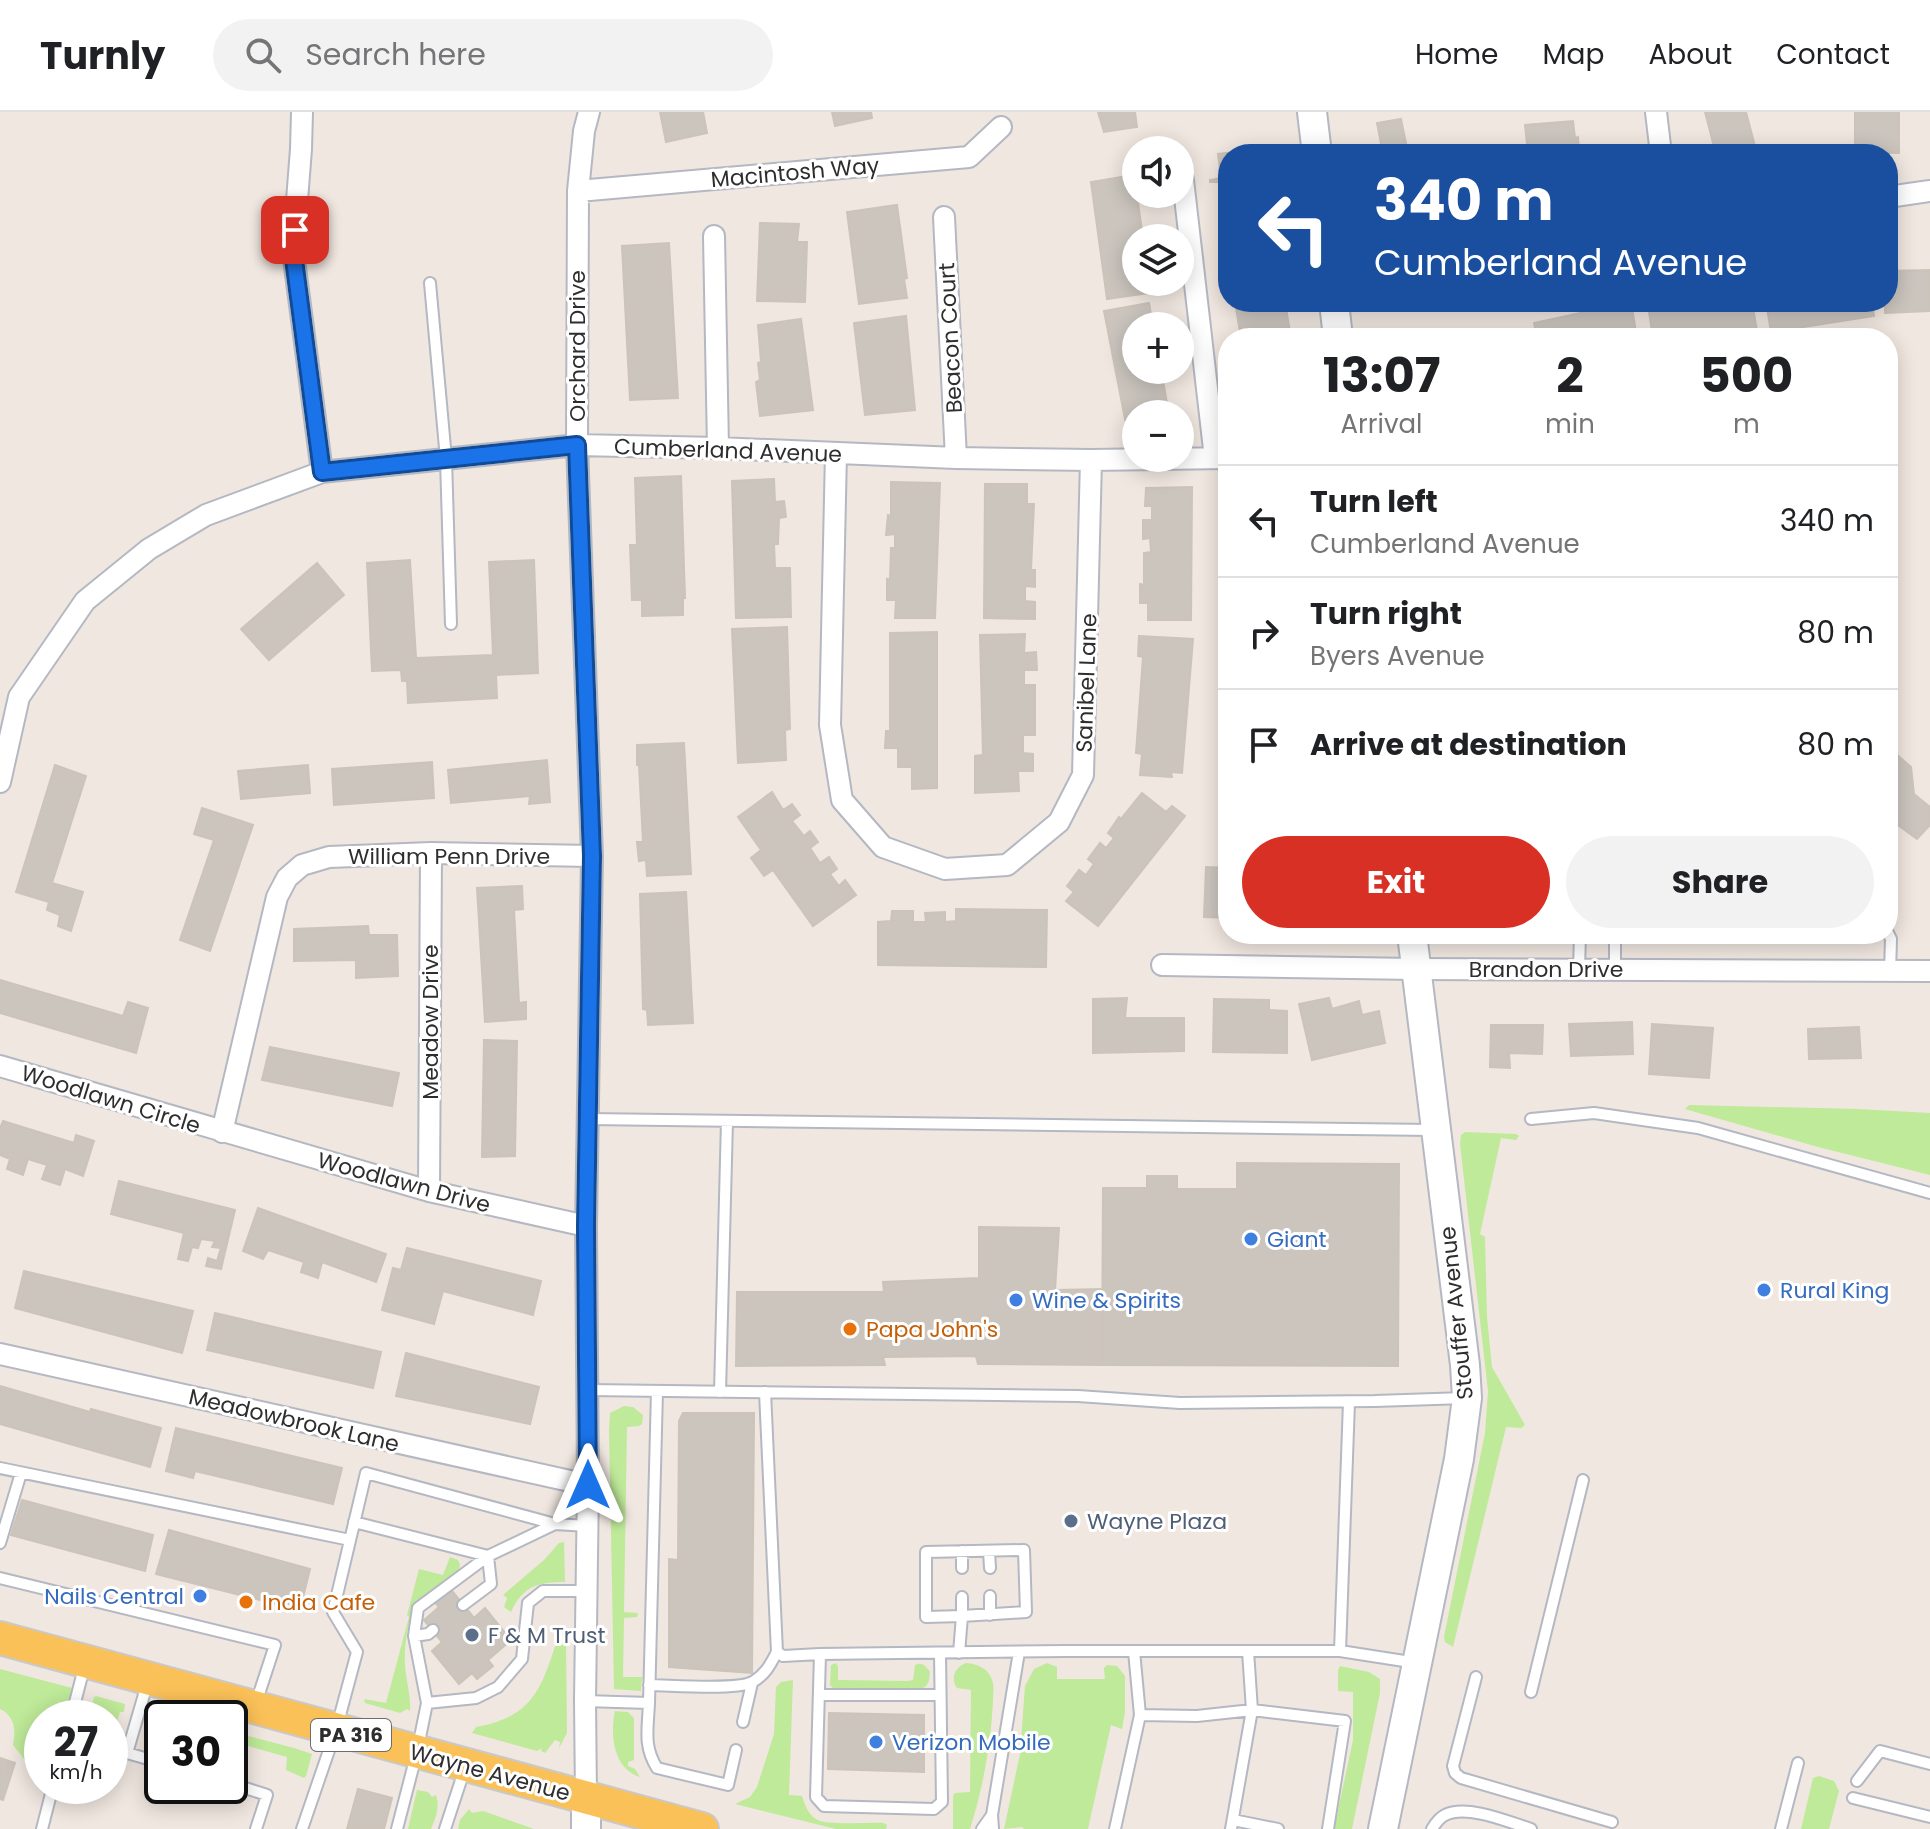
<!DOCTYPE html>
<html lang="en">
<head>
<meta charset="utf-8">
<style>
	body { margin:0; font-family:Poppins,sans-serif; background:#f2f2f2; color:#202124; height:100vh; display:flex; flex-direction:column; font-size:30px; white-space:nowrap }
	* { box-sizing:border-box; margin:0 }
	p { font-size:26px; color:#757577 }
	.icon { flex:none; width:44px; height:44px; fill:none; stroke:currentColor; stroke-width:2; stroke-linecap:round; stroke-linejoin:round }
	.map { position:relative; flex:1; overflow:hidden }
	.details { position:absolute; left:1218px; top:216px; width:680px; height:616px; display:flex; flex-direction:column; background:#fff; border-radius:32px; box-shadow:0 4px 20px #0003 }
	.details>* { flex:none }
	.banner { position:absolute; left:1218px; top:32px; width:680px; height:168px; border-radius:32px; box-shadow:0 4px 20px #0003; background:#1a4fa0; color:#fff; overflow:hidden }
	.tools { position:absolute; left:1122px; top:24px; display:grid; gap:16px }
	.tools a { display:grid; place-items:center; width:72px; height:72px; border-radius:50%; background:#fff; box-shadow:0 4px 20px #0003; font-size:40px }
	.speed { position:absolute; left:24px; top:1588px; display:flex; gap:16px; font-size:40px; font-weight:700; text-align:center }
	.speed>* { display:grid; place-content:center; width:104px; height:104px; border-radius:50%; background:#fff; box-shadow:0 4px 20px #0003; line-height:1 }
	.speed small { font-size:20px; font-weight:400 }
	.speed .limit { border:4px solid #111; border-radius:12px; background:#fff; color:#111 }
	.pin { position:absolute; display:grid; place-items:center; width:68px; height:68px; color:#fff; margin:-34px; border-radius:16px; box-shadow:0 4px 12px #0006 }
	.me { position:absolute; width:88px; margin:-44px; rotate:0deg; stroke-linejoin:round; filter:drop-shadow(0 0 6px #0008) }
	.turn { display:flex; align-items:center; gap:28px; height:168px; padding:0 24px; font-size:36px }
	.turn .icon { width:104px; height:104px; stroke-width:2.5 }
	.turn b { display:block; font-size:56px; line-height:68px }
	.eta { display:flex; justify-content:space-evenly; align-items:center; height:136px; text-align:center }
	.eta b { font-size:48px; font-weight:700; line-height:56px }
	.cta { display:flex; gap:16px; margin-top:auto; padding:16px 24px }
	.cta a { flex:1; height:92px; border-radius:48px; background:#d93025; color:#fff; font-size:32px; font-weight:700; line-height:92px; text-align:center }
	.cta a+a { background:#f2f2f2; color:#202124 }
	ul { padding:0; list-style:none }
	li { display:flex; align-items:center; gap:24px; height:112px; padding:0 24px; border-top:2px solid #e0e0e0 }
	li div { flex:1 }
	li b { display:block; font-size:30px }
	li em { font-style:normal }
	header { display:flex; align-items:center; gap:48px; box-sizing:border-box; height:112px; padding:0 40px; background:#fff; border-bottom:2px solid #e0e0e0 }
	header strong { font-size:38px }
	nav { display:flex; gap:44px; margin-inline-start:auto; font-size:28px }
	.search { width:560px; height:72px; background:#f2f2f2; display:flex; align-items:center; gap:20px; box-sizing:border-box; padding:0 28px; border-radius:44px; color:#757577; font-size:30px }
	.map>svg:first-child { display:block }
	.green { fill:#bfea99 }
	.building { fill:#cbc5be; stroke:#ccc3b9; stroke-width:2 }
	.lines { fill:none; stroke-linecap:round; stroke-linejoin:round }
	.lane-casing { stroke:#b4b8c2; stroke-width:14 }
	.street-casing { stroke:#b4b8c2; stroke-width:24 }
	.secondary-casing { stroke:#b4b8c2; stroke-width:32 }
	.primary-casing { stroke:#c9c9c9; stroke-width:36 }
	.lane { stroke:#fff; stroke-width:10 }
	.street { stroke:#fff; stroke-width:20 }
	.secondary { stroke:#fff; stroke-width:28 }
	.primary { stroke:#fbc159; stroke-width:32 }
	.route-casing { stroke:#114b97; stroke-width:20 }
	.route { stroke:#1a73e8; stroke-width:14 }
	.shop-dot { fill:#3f7fe0; stroke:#fff; stroke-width:3 }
	.food-dot { fill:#e8710a; stroke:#fff; stroke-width:3 }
	.service-dot { fill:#5c6f8a; stroke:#fff; stroke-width:3 }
	.labels { text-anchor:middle; stroke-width:6; stroke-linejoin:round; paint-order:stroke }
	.shield { fill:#fff; stroke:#6d6d6d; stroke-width:2 }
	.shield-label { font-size:20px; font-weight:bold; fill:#2e2e2e }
	.street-label { font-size:22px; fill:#2e2e2e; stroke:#fff }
	.shop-label { font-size:22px; fill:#366cbe; stroke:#fff; text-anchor:start }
	.food-label { font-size:22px; fill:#c56008; stroke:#fff; text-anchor:start }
	.service-label { font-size:22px; fill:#4e5e75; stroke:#fff; text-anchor:start }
</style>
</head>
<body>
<header>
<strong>Turnly</strong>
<div class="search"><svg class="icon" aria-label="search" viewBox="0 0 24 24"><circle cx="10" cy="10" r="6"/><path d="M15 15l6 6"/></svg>Search here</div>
<nav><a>Home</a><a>Map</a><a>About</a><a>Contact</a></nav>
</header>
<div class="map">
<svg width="1930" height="1717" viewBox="0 0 1930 1717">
	<rect width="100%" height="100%" fill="#f0e7e0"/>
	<!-- green -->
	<path class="green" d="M1689,993L1858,997L1930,1001V1063L1818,1035L1685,997Z
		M1465,1020L1516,1022L1519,1024L1516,1028L1501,1026L1480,1122L1485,1125L1487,1205L1492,1255L1525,1313L1521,1316L1506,1315L1453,1535L1445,1530L1444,1525L1485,1321L1488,1279L1460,1032L1461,1023Z
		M624,1294L633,1295L643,1303L642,1312L639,1314L627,1315L624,1500L638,1501L637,1505L624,1506L623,1565H642L641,1579L614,1577L609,1318L610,1301Z
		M564,1430L565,1470C538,1470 523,1474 511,1500L504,1495L507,1486L503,1483L544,1448L559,1431Z
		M450,1445L458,1448L460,1453L459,1458L412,1500C407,1517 404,1535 405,1553C406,1569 411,1583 410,1599L407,1597L400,1601L365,1591L364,1587L386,1591L409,1505L407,1503L419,1457L443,1463Z
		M566,1531L567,1621L559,1636L560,1630L555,1628L545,1641L541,1639L542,1636L537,1639L472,1621L476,1615C529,1605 540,1582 555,1534Z
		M836,1551L838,1555V1568L907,1569L913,1568L915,1553C922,1550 925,1553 930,1560C929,1567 930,1572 923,1576H833L830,1573L831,1553Z
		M966,1551C978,1552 990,1557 993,1571C994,1576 993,1584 993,1589C991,1632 983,1676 970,1717H953V1684L955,1681L970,1680L971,1578L957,1576C950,1566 955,1555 966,1551Z
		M1047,1551L1057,1555V1567H1105L1104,1556L1107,1553L1117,1554L1125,1564V1600L1122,1617L1111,1613L1088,1717H1024L1022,1715L1004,1717L1020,1642L1025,1574L1034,1557Z
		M1340,1554L1369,1560L1380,1567V1581L1352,1717H1334L1353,1628V1580L1338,1579V1558Z
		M0,1557L72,1576L66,1600L56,1595L46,1597L28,1652L13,1633C16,1619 15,1604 0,1597Z
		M793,1568L789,1683L802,1684C805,1693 808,1702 816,1707C826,1714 870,1710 884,1711L887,1713L886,1717H836L735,1692L750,1685L757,1675L774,1622L776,1575L781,1570Z
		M96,1584L125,1592L124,1600H120L110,1633V1606H88L94,1585Z
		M615,1599L628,1600L634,1606V1648L628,1650V1654L635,1657L640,1665C613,1656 610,1623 615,1599Z
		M230,1619L294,1636L312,1642L306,1664L304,1666L286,1658L287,1645L230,1629Z
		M1819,1664L1834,1669L1839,1679L1829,1717H1801L1813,1666Z
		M417,1678L428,1680L432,1685L436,1683C440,1695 436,1705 431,1717H408Z
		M469,1697L472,1701L483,1699L534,1717H458L460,1708Z"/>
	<!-- building -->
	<path class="building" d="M660,0H703L707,21L666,30Z
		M832,0H871L872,6L835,14Z
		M1098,0H1135L1137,15L1104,20Z
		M1705,0H1746L1757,42H1716Z
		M1855,0H1899V41L1855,40Z
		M1401,7L1408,41L1419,39L1420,42H1383L1377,11Z
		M1573,9L1575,26L1578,25L1579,42L1528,41L1525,13Z
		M1252,38L1253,40L1270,39V42H1228V99L1224,70H1210V68L1221,66L1218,42Z
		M1134,63L1143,126H1136V170H1154L1156,180L1107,187L1091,70Z
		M897,93L907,166L904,167L907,186L859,192L847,100Z
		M760,111L799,112L797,130H807L805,190L757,189Z
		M669,131L678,286L630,288L622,134Z
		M1930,158V199L1885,201V190H1888V159Z
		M1235,190H1285L1291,226H1241Z
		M1631,190L1637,226H1537L1534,211Z
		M1669,190H1752L1757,219L1710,226H1653L1648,193Z
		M1766,190H1872L1874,204L1771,220Z
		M1149,191L1153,214H1136V258H1161L1169,302H1136V310L1126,312L1104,199Z
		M906,204L915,298L865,303L854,211Z
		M801,207L813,298L760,304L756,270L760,268L758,251L761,250L758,213Z
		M681,364L685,486H683V503L642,504V488H632L630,433H637L635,366Z
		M774,367L775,390L784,389L786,405L779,406L778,432H774L775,456H790L791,505L736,506L732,369Z
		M891,370L940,371L935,506H895L896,488H887V467L890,468L891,436H895V422L886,423L888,403L891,404Z
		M985,372H1027V392H1034L1031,458H1035V475L1025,474V489L1035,490V507L984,506Z
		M1192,375L1191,508H1148V491H1140V472L1144,473V441L1151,440L1150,426L1143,427V408H1152V394H1145L1146,376Z
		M410,448L416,546L493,543L489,450L534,448L538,561L496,563L497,586L408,591L407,569H402L401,558L372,559L367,451Z
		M317,451L344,483L269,548L241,517Z
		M787,515L790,617L785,618L786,648L738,651L732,517Z
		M937,520V676L912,677V655H898V636H885L886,619H890V521Z
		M1025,522L1024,541L1036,540L1037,558H1024V573H1035V623H1023V641L1033,642V659H1018L1019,679L975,681V644L983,643L980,523Z
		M1139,524L1193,527L1182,661L1171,660L1172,665L1140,663L1142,642L1136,641L1143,545L1138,544Z
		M684,631L691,762L647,764L646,748L639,749L637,730H643L639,653H637V633Z
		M1888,635L1911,655L1914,682L1930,695V713L1917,727L1895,711L1888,719Z
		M547,648L550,690L529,692L530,684L451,691L448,658Z
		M432,650L434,686L334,693L332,657Z
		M55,653L86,664L52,771L83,780L71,819L58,814L60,803L47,798L49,790L16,780Z
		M308,653L310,681L241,687L238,659Z
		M772,680L783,698L792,692L800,703L792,709L804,724L810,719L818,730L810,736L820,751L829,745L837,757L830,762L839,774L845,768L856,783L813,814L773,758L764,764L751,746L761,738L738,705Z
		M1142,681L1166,700L1172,694L1185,704L1098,814L1066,789L1074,780L1067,774L1079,758L1086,763L1094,752L1088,747L1100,731L1106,736L1114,726L1108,721L1119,705L1121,707Z
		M202,696L253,713L210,839L180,828L214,728L194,722Z
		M1206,755L1228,756V806L1204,805Z
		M522,774L523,797L514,798L519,891L526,890V907L485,910L477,776Z
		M686,780L693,911L648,913L647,898L643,897L640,782Z
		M956,797L1047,798L1046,855L878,853V810L891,809L892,799H913V810H926L925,801L945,800V810L956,809Z
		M368,814L369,823H397L398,864L356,866V848L294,849V817Z
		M0,868L123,904L128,890L148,896L136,941L0,901Z
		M1127,886L1125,906H1184V939L1093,941V887Z
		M1329,886L1332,897L1359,889L1362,903L1379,899L1385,931L1312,948L1299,892Z
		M1214,887L1269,888V898L1287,899V941L1213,940Z
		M1632,910L1633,942L1571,944L1569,912Z
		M1652,912L1713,916L1709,966L1649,962Z
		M1491,913H1543L1542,942L1509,941L1510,956L1490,955Z
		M1859,915L1861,946L1809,947L1808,917Z
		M484,928L517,929L515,1044L482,1045Z
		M270,935L399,961L392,994L262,968Z
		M3,1009L74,1031L76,1023L94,1029L83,1064L65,1057L60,1073L42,1067L47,1053L28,1047L23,1063L7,1057L10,1047L0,1043V1016Z
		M1237,1051L1399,1052L1398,1254L1102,1253L1103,1076H1147V1064H1177V1077H1237Z
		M119,1069L235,1098L221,1157L206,1154L208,1146L217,1149L221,1136L212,1135L215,1129L201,1127L198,1136L192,1135L188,1149L178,1147L184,1121L111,1102Z
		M258,1096L386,1142L376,1170L322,1150L318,1166L301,1160L304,1150L268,1138L263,1147L243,1139Z
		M979,1115L1059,1116L1055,1178L1103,1177L1102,1253L978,1252L976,1244L883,1245L885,1253L736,1254L737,1180H884L883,1170L979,1166Z
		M407,1136L541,1169L533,1203L443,1179L434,1212L382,1198L393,1156L401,1158Z
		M24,1159L193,1199L182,1241L15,1196Z
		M215,1201L381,1240L373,1276L207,1238Z
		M406,1241L539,1275L530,1312L396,1284Z
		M0,1274L90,1300L91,1297L161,1316L150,1355L0,1312Z
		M683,1301H754L752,1561L669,1555V1447L678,1448L679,1309Z
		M176,1316L342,1356L333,1392L195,1359L193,1366L166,1359Z
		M22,1388L153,1423L145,1459L11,1423Z
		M169,1418L310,1457L300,1498L156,1462Z
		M448,1474L474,1506L485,1496L511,1528L488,1548L493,1554L477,1567L472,1561L459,1572L432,1539L442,1530L424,1508L439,1495L432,1487Z
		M829,1601L924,1603V1660L828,1657Z
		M0,1646L15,1651L3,1688L0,1687Z
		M358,1677L392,1686L384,1717H347Z"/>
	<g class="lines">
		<!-- lane casing -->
		<g class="lane-casing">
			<path id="lane" d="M430,171L446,347L451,512
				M1888,821L1891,827L1890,859
				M1579,857L1580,822
				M1615,858V823L1616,822
				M587,1007L1433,1018
				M1531,1007L1594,1001L1698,1016L1930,1081
				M588,1278L1078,1284L1180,1291L1375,1289L1465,1286
				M720,1280L727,1009
				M765,1280L777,1540L783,1544L820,1542L1066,1539H1340L1417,1551
				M0,1356L350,1428
				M354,1410L488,1444L491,1472L463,1493
				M0,1431L21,1361
				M962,1439V1456
				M989,1439L990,1456
				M0,1466L275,1533L256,1591
				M990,1484V1503
				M414,1524L428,1522L433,1518
				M1248,1539L1252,1598L1345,1609L1328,1717
				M1340,1539L1349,1290
				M959,1541L962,1504L926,1505V1440L1024,1438L1026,1500L962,1504V1485
				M820,1542L816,1685L824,1694L934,1697L942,1690L940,1541
				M1476,1565L1453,1654L1455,1661L1461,1666L1612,1710
				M148,1569L127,1641L162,1651
				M649,1573C670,1573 740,1579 754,1569C766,1562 771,1551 777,1540
				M1531,1580L1583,1368
				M819,1583H940
				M585,1589L649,1591L657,1279
				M427,1591L476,1586L498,1575L522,1547L528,1491L543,1479H586
				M649,1591C648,1616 643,1634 657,1656L728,1673L736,1638
				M1140,1603L1197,1604L1252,1598L1231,1717
				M71,1606L85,1552
				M743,1610L752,1571
				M1857,1669L1880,1639L1930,1652
				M230,1671L267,1683L256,1717
				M1853,1686L1930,1705
				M992,1703L1019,1540
				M1233,1708L1278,1717
				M42,1717L53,1674
				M302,1717L336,1618L357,1540L333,1500L366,1361L555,1412
				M397,1717L417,1640L427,1591L414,1524L418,1496L488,1444L555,1412L588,1414
				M445,1717L465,1656
				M982,1717L992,1703L993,1717
				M1115,1717L1140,1603L1134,1539
				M1432,1717C1435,1712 1439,1706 1445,1703C1467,1692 1509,1710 1531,1717
				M1781,1717L1798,1651"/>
		</g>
		<!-- street casing -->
		<g class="street-casing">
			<path id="street" d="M302,0L301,37L293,140L322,360
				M1656,0L1661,42
				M1183,68L1215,346
				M578,79L969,45L1001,15
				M1888,85L1930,79
				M944,105L956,346
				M714,124L718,336
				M836,341L830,613L842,688L883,735L945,757L1007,753L1059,710L1083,663L1091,348
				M0,670L19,585L85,489L149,437L206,403L322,360L577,333L718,336L956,346L1091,348L1228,346
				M1162,853L1416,857L1930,859
				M0,954L429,1079L586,1114
				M222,1020L277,785L287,766L302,753L329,745L431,741L592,744
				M429,1079L431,741
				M0,1242L588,1373
				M586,1686L585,1589L588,1373L586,1114L592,744L577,333L578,79L584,19L589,0"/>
		</g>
		<!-- secondary casing -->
		<g class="secondary-casing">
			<path id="secondary" d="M1312,0L1317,42
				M1334,190L1338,226
				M586,1686V1717
				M1383,1717L1459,1347L1467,1286L1465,1253L1412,822"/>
		</g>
		<!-- primary casing -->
		<g class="primary-casing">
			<path id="primary" d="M0,1526L702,1717"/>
		</g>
		<!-- lane -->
		<use href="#lane" class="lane"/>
		<!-- street -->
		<use href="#street" class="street"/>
		<!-- secondary -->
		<use href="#secondary" class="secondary"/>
		<!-- primary -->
		<use href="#primary" class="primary"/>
	</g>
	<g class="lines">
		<!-- route casing -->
		<g class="route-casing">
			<path id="route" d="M295,118L293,140L322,360L577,333L592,744L586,1114L588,1373"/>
		</g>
		<!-- route -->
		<use href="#route" class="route"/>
	</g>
	<!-- markers -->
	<g class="shop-dot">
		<circle cx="1251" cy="1127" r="8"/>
		<circle cx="1764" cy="1178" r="8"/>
		<circle cx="1016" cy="1188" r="8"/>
		<circle cx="200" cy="1484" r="8"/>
		<circle cx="876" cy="1630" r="8"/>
	</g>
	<g class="food-dot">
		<circle cx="850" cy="1217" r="8"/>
		<circle cx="246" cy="1490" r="8"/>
	</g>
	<g class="service-dot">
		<circle cx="1071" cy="1409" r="8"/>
		<circle cx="472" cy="1523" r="8"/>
	</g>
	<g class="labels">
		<!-- shield labels -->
		<rect class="shield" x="311" y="1607" width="80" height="32" rx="6"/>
		<g class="shield-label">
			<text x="351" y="1630">PA 316</text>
		</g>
		<!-- street labels -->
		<g class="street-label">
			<text transform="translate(795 60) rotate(-5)" y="8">Macintosh Way</text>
			<text transform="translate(950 226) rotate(-93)" y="8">Beacon Court</text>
			<text transform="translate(577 234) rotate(-90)" y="8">Orchard Drive</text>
			<text transform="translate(728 338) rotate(2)" y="8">Cumberland Avenue</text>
			<text transform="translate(1086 571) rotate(-88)" y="8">Sanibel Lane</text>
			<text x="449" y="752">William Penn Drive</text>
			<text x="1546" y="865">Brandon Drive</text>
			<text transform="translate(430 910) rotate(-90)" y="8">Meadow Drive</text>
			<text transform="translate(111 987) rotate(17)" y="8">Woodlawn Circle</text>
			<text transform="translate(404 1070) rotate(15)" y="8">Woodlawn Drive</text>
			<text transform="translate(1456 1201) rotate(-96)" y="8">Stouffer Avenue</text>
			<text transform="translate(294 1308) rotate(13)" y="8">Meadowbrook Lane</text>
			<text transform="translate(490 1660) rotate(15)" y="8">Wayne Avenue</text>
		</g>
		<!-- shop labels -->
		<g class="shop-label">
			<text x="1267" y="1135">Giant</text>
			<text x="1780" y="1186">Rural King</text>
			<text x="1032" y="1196">Wine &amp; Spirits</text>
			<text x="184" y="1492" text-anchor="end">Nails Central</text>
			<text x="892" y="1638">Verizon Mobile</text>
		</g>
		<!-- food labels -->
		<g class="food-label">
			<text x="866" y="1225">Papa John's</text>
			<text x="262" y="1498">India Cafe</text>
		</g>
		<!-- service labels -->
		<g class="service-label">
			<text x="1087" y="1417">Wayne Plaza</text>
			<text x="488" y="1531">F &amp; M Trust</text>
		</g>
	</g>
</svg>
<div class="tools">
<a><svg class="icon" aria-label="sound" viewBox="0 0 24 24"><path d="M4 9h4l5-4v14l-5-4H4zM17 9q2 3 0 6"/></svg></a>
<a><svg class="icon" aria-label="layers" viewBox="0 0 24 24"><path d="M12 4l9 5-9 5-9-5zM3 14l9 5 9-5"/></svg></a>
<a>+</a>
<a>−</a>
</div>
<div class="speed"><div>27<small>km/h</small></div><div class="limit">30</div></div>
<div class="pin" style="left:295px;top:118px;background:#d93025"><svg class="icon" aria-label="arrive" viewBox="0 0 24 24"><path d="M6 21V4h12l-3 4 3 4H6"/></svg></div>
<svg class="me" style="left:588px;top:1373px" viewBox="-20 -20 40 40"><path d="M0-17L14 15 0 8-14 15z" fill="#1a73e8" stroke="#fff" stroke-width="4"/></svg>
<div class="banner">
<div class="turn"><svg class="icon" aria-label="left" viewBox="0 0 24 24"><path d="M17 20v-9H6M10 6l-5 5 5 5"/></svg><div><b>340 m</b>Cumberland Avenue</div></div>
</div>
<section class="details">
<div class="eta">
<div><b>13:07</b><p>Arrival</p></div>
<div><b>2</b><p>min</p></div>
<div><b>500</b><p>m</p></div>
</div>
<ul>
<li><svg class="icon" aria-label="left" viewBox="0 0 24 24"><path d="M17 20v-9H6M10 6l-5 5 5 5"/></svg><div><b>Turn left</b><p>Cumberland Avenue</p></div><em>340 m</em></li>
<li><svg class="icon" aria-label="right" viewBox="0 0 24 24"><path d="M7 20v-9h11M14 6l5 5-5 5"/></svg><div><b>Turn right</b><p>Byers Avenue</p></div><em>80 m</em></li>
<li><svg class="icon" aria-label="arrive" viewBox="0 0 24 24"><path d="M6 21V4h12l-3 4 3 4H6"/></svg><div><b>Arrive at destination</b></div><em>80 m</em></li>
</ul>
<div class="cta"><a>Exit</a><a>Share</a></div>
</section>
</div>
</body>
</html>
